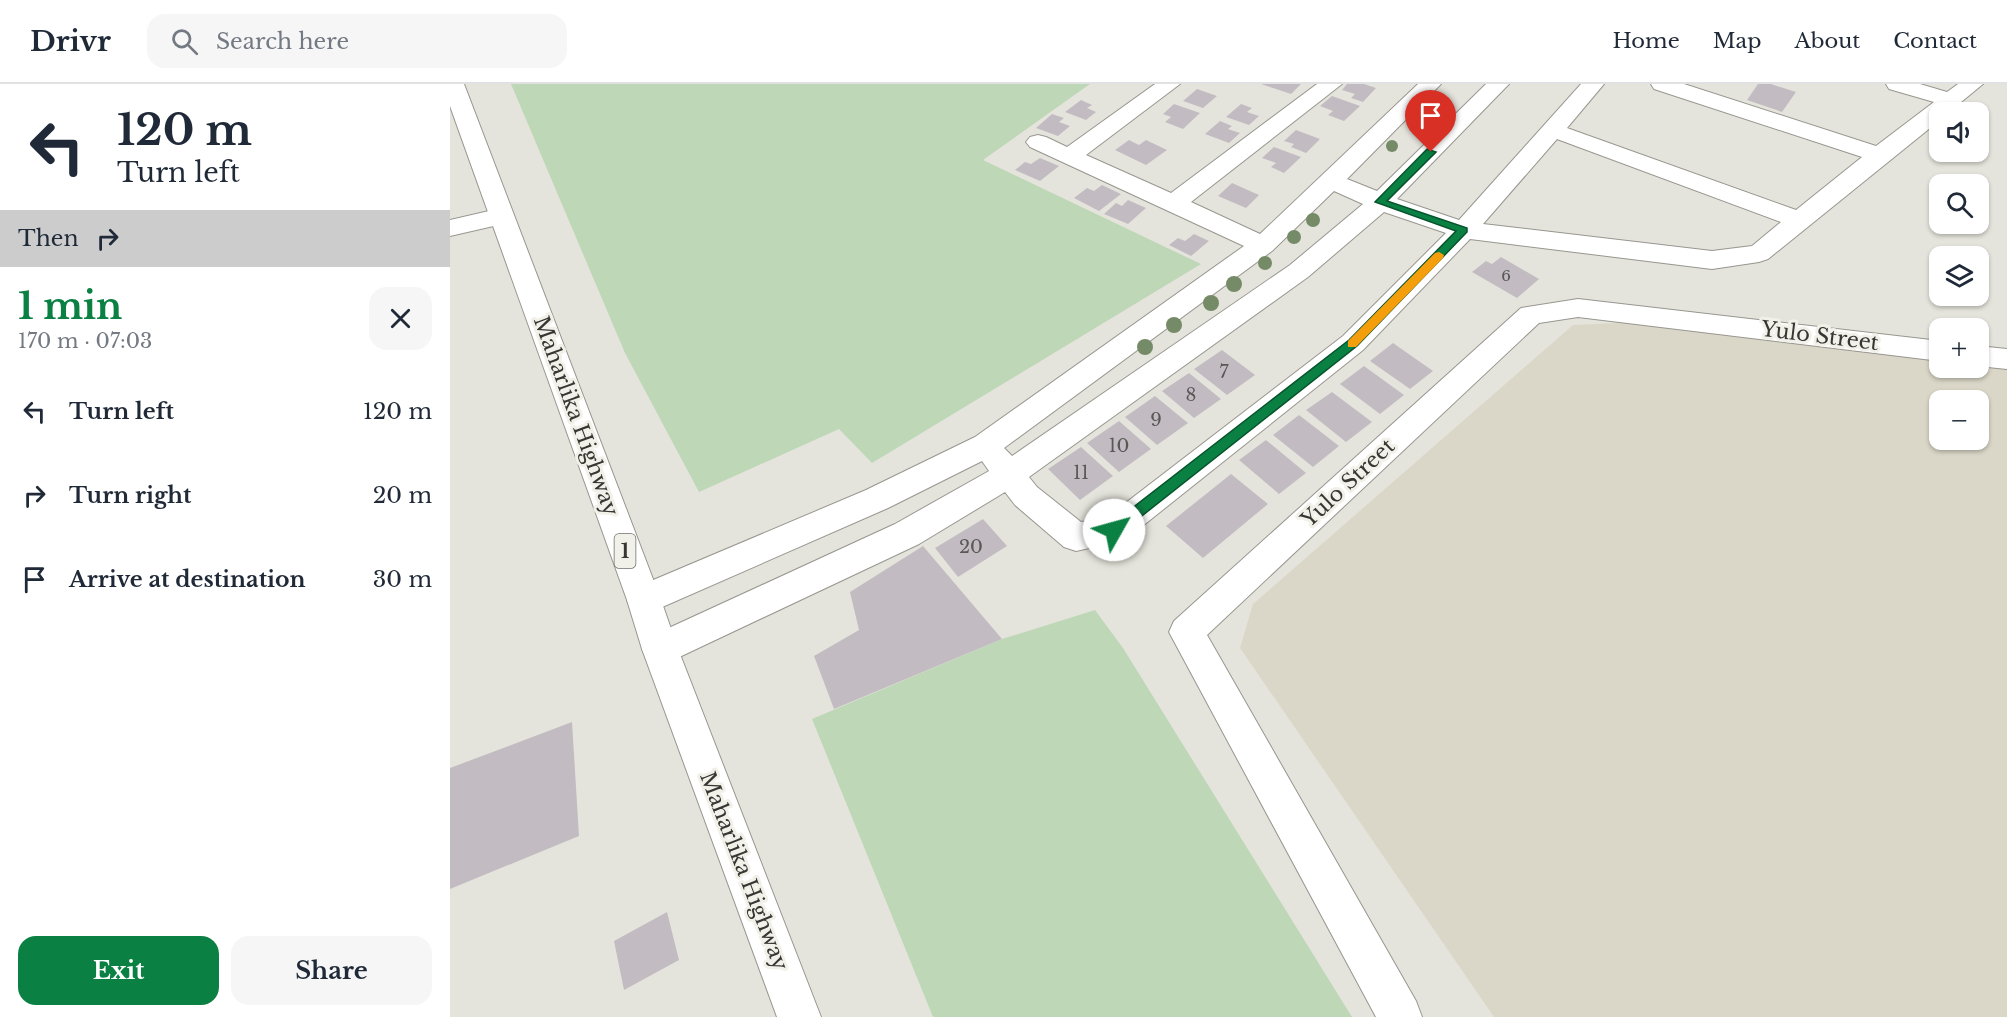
<!DOCTYPE html>
<html lang="en">
<head>
<meta charset="utf-8">
<style>
	body { margin:0; font-family:"Libre Baskerville",serif; background:#f6f6f7; color:#1f2937; height:100vh; display:flex; flex-direction:column; font-size:22px; white-space:nowrap }
	* { box-sizing:border-box; margin:0 }
	p { font-size:20px; color:#747a83 }
	.icon { flex:none; width:33px; height:33px; fill:none; stroke:currentColor; stroke-width:2; stroke-linecap:round; stroke-linejoin:round }
	.map { position:relative; flex:1; overflow:hidden }
	.panel { display:flex; flex-direction:column; background:#fff; width:450px }
	.panel>* { flex:none }
	.banner { background:#fff; color:#1f2937; overflow:hidden }
	.fabs { position:absolute; left:1479px; top:18px; display:grid; gap:12px }
	.fabs a { display:grid; place-items:center; width:60px; height:60px; border-radius:12px; background:#fff; box-shadow:0 2px 4px #0004; font-size:30px }
	.pin { position:absolute; display:grid; place-items:center; width:51px; height:51px; color:#fff; margin:-62px -26px; border-radius:50% 50% 50% 0; rotate:-45deg; box-shadow:0 0 6px #0007 }
	.pin .icon { rotate:45deg }
	.me { position:absolute; width:66px; margin:-33px; rotate:52deg; stroke-linejoin:round; filter:drop-shadow(0 0 4px #0008) }
	.turn { display:flex; align-items:center; gap:21px; height:126px; padding:0 18px; font-size:27px }
	.turn .icon { width:78px; height:78px; stroke-width:2.5 }
	.turn b { display:block; font-size:42px; line-height:51px }
	.then { display:flex; align-items:center; height:57px; padding:0 18px; background:#0003; gap:12px; font-size:22px }
	.round { display:grid; place-items:center; flex:none; width:63px; height:63px; border-radius:18px; background:#f6f6f7 }
	.head { display:flex; align-items:center; justify-content:space-between; height:102px; padding:0 18px }
	h1 { font-size:36px; font-weight:700; line-height:45px; color:#0b8043 }
	.primary-button { display:flex; gap:12px; margin-top:auto; padding:12px 18px }
	.primary-button a { flex:1; height:69px; border-radius:18px; background:#0b8043; color:#fff; font-size:24px; font-weight:700; line-height:69px; text-align:center }
	.primary-button a+a { background:#f6f6f7; color:#1f2937 }
	ul { padding:0; list-style:none }
	li { display:flex; align-items:center; gap:18px; height:84px; padding:0 18px }
	li div { flex:1 }
	li b { display:block; font-size:22px }
	li em { font-style:normal }
	header { display:flex; align-items:center; gap:36px; box-sizing:border-box; height:84px; padding:0 30px; background:#fff; border-bottom:2px solid #e0e1e3 }
	header strong { font-size:28px }
	nav { display:flex; gap:33px; margin-inline-start:auto; font-size:21px }
	.search { width:420px; height:54px; background:#f6f6f7; display:flex; align-items:center; gap:15px; box-sizing:border-box; padding:0 21px; border-radius:18px; color:#747a83; font-size:22px }
	main { display:flex; flex:1; min-height:0 }
	.map>svg:first-child { display:block }
	.built { fill:#dad7c8; fill-rule:evenodd }
	.green { fill:#bed7b7 }
	.building { fill:#c2bcc2 }
	.lines { fill:none; stroke-linecap:round; stroke-linejoin:round }
	.minor-casing { stroke:#97968f; stroke-width:2 }
	.highway-casing { stroke:#97968f; stroke-width:2 }
	.minor { fill:#fff; fill-rule:evenodd }
	.highway { fill:#fff; fill-rule:evenodd }
	.tree { fill:#758b68 }
	.route { fill:#0b8043; stroke:#07532c; stroke-width:1.5 }
	.slow { fill:#f59e0b }
	.labels { text-anchor:middle; stroke-width:6; stroke-linejoin:round; paint-order:stroke }
	.far-number-label { font-size:15px; fill:#5a5857 }
	.number-label { font-size:18px; fill:#5a5857 }
	.shield { fill:#f2f1e9; stroke:#6f6e6a; stroke-width:1.5 }
	.shield-label { font-size:20px; font-weight:bold; fill:#373633 }
	.street-label { font-size:21px; fill:#373633; stroke:#f2f1e9 }
</style>
</head>
<body>
<header>
<strong>Drivr</strong>
<div class="search"><svg class="icon" aria-label="search" viewBox="0 0 24 24"><circle cx="10" cy="10" r="6"/><path d="M15 15l6 6"/></svg>Search here</div>
<nav><a>Home</a><a>Map</a><a>About</a><a>Contact</a></nav>
</header>
<main>
<section class="panel">
<div class="banner">
<div class="turn"><svg class="icon" aria-label="left" viewBox="0 0 24 24"><path d="M17 20v-9H6M10 6l-5 5 5 5"/></svg><div><b>120 m</b>Turn left</div></div>
<div class="then">Then<svg class="icon" aria-label="right" viewBox="0 0 24 24"><path d="M7 20v-9h11M14 6l5 5-5 5"/></svg></div>
</div>
<div class="head"><div><h1>1 min</h1><p>170 m · 07:03</p></div><a class="round"><svg class="icon" aria-label="close" viewBox="0 0 24 24"><path d="M6 6l12 12M18 6L6 18"/></svg></a></div>
<ul>
<li><svg class="icon" aria-label="left" viewBox="0 0 24 24"><path d="M17 20v-9H6M10 6l-5 5 5 5"/></svg><div><b>Turn left</b></div><em>120 m</em></li>
<li><svg class="icon" aria-label="right" viewBox="0 0 24 24"><path d="M7 20v-9h11M14 6l5 5-5 5"/></svg><div><b>Turn right</b></div><em>20 m</em></li>
<li><svg class="icon" aria-label="arrive" viewBox="0 0 24 24"><path d="M6 21V4h12l-3 4 3 4H6"/></svg><div><b>Arrive at destination</b></div><em>30 m</em></li>
</ul>
<div class="primary-button"><a>Exit</a><a>Share</a></div>
</section>
<div class="map">
<svg width="1557" height="933" viewBox="0 0 1557 933">
	<rect width="100%" height="100%" fill="#e5e4dc"/>
	<!-- built -->
	<path class="built" d="M1212,237L1489,274L1490,284H1528L1529,279L1557,283V933H1044L790,564L803,520L1123,241ZM1490,316H1528V356H1490Z"/>
	<!-- green -->
	<path class="green" d="M61,0H640L533,76L751,180L422,379L389,345L249,408L175,269Z
		M645,526L673,564L902,933H483L362,635L552,555Z"/>
	<!-- building -->
	<path class="building" d="M811,0H851L841,10Z
		M897,0H914L926,4L913,18L901,14L905,10L892,6Z
		M1308,0H1321L1346,8L1332,28L1297,16Z
		M747,5L767,12L753,24L733,17Z
		M882,12L910,22L894,37L878,31L883,27L870,22Z
		M631,16L642,21L637,24L646,28L636,36L615,28Z
		M724,20L750,29L733,45L715,38L721,33L713,30Z
		M791,20L802,24L797,28L809,32L799,41L776,33Z
		M602,30L614,34L609,38L620,42L608,52L586,44Z
		M770,37L782,42L778,45L790,49L779,59L755,50Z
		M846,46L870,55L856,69L841,63L844,60L834,57Z
		M679,56L689,61L696,56L717,66L696,81L665,66Z
		M824,63L851,73L834,89L821,83L826,79L812,74Z
		M590,74L609,82L590,97L565,86L575,78L581,80Z
		M782,99L809,111L796,124L768,112Z
		M652,101L671,110L649,127L624,114L637,104L644,107Z
		M678,116L696,124L678,140L654,130L666,119L672,122Z
		M744,150L759,157L741,172L719,161L728,154L735,157Z
		M1051,173L1089,195L1067,214L1022,188L1036,177L1042,180Z
		M943,259L983,287L960,305L920,277Z
		M772,266L805,291L777,311L744,285Z
		M914,282L954,311L930,330L890,300Z
		M739,289L771,315L744,334L712,307Z
		M882,308L922,338L896,358L856,326Z
		M705,312L738,339L707,361L675,333Z
		M849,331L889,362L863,383L823,351Z
		M669,337L701,365L669,388L637,359Z
		M816,356L856,389L829,410L789,376Z
		M631,363L663,392L630,416L598,385Z
		M781,390L818,420L753,474L716,442Z
		M533,435L557,462L508,493L485,464Z
		M473,462L552,555L384,625L364,572L409,546L400,508Z
		M122,638L129,752L0,805V684Z
		M217,828L229,876L174,906L164,857Z"/>
	<g class="lines">
		<!-- minor casing -->
		<g class="minor-casing">
			<path id="minor" d="M705,0H730L636,71L721,109L867,0H892L741,118L810,150L968,0H991L897,95L927,107L1036,0H1059L947,115L1009,136L1131,0H1154L1117,44L1346,126L1412,73L1204,5L1201,0H1234L1426,62L1484,18L1439,5L1436,0H1470L1497,8L1508,0H1533L1499,28H1490V36L1318,175L1309,178L1262,185L1020,155L913,266L675,456L626,467L614,463L565,421L555,408L469,460L223,576L210,581L197,576L192,565L197,554L445,440L539,387L532,377L438,424L194,531L182,527L177,516L182,505L416,406L525,353L794,162L580,63L576,58L580,53L588,51L596,53L617,63ZM1107,55L1331,138L1302,162L1262,167L1033,140ZM884,107L913,120L840,181L562,372L554,364L822,167ZM934,128L996,149L893,252L656,434L631,438L587,403L579,393L858,193Z
				M52,124L61,126L64,132L61,138L0,152V136Z
				M1128,215L1490,257V277L1128,233L1089,239L757,551L966,917L972,933H926L719,548L724,537L1071,224Z
				M1528,262L1557,265V285L1528,282Z"/>
		</g>
		<!-- highway casing -->
		<g class="highway-casing">
			<path id="highway" d="M0,0H14L211,516L228,565L371,933H327L192,565L177,516L0,22Z"/>
		</g>
		<!-- minor -->
		<use href="#minor" class="minor"/>
		<!-- highway -->
		<use href="#highway" class="highway"/>
	</g>
	<!-- trees -->
	<g class="tree">
		<circle cx="988" cy="17" r="6"/>
		<circle cx="972" cy="33" r="6"/>
		<circle cx="942" cy="62" r="6"/>
		<circle cx="863" cy="136" r="7"/>
		<circle cx="844" cy="153" r="7"/>
		<circle cx="815" cy="179" r="7"/>
		<circle cx="784" cy="200" r="8"/>
		<circle cx="761" cy="219" r="8"/>
		<circle cx="724" cy="241" r="8"/>
		<circle cx="695" cy="263" r="8"/>
	</g>
	<!-- route -->
	<path class="route" d="M977,65L986,68L937,117L1017,144V148L907,262L669,450H659L657,446L659,442L899,256L1006,147L925,118Z"/>
	<!-- slow -->
	<path class="slow" d="M989,168L994,171L993,174L906,263H898V257L985,169Z"/>
	<g class="labels">
		<!-- far-number labels -->
		<g class="far-number-label">
			<text x="1056" y="197">6</text>
		</g>
		<!-- number labels -->
		<g class="number-label">
			<text x="774" y="294">7</text>
			<text x="741" y="317">8</text>
			<text x="706" y="342">9</text>
			<text x="669" y="368">10</text>
			<text x="631" y="395">11</text>
			<text x="521" y="469">20</text>
		</g>
		<!-- shield labels -->
		<rect class="shield" x="164.5" y="450" width="21" height="34" rx="4.5"/>
		<g class="shield-label">
			<text x="175" y="474">1</text>
		</g>
		<!-- street labels -->
		<g class="street-label">
			<text transform="translate(1370 252) rotate(7)" y="7">Yulo Street</text>
			<text transform="translate(126 332) rotate(70)" y="7">Maharlika Highway</text>
			<text transform="translate(898 399) rotate(-43)" y="7">Yulo Street</text>
			<text transform="translate(294 787) rotate(69)" y="7">Maharlika Highway</text>
		</g>
	</g>
</svg>
<div class="fabs">
<a><svg class="icon" aria-label="sound" viewBox="0 0 24 24"><path d="M4 9h4l5-4v14l-5-4H4zM17 9q2 3 0 6"/></svg></a>
<a><svg class="icon" aria-label="search" viewBox="0 0 24 24"><circle cx="10" cy="10" r="6"/><path d="M15 15l6 6"/></svg></a>
<a><svg class="icon" aria-label="layers" viewBox="0 0 24 24"><path d="M12 4l9 5-9 5-9-5zM3 14l9 5 9-5"/></svg></a>
<a>+</a>
<a>−</a>
</div>
<div class="pin" style="left:981px;top:68px;background:#d93025"><svg class="icon" aria-label="arrive" viewBox="0 0 24 24"><path d="M6 21V4h12l-3 4 3 4H6"/></svg></div>
<svg class="me" style="left:664px;top:446px" viewBox="-20 -20 40 40"><circle r="19" fill="#fff"/><path d="M0-13L10 11 0 6-10 11z" fill="#0b8043"/></svg>
</div>
</main>
</body>
</html>
